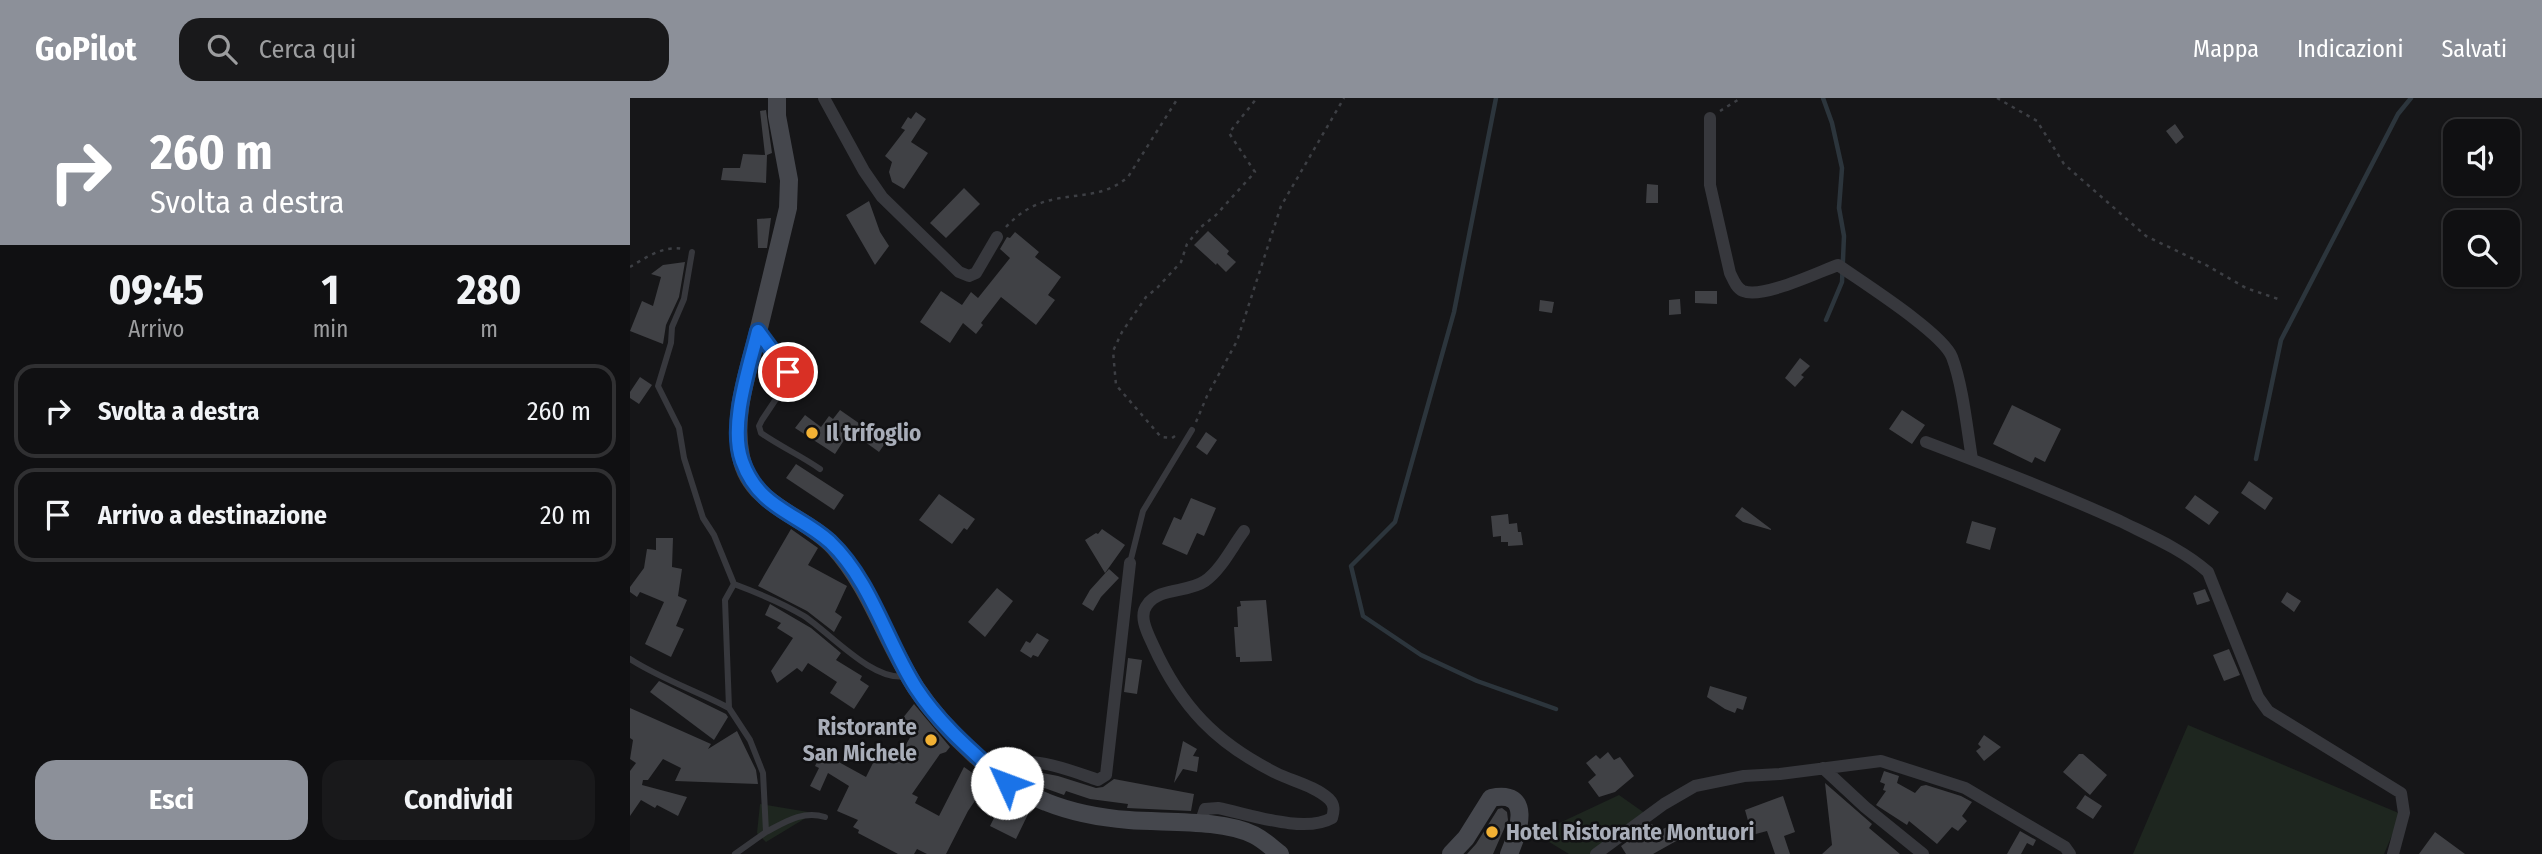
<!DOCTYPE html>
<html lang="it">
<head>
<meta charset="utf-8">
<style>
	body { margin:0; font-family:"Fira Sans Condensed",sans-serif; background:#19191b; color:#f1f3f6; height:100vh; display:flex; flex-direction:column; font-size:26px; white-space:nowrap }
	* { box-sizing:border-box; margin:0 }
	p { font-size:23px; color:#9c9d9f }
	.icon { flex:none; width:38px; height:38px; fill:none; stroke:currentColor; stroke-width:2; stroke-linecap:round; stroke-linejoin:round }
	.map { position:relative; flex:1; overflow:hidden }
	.sheet { display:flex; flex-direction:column; background:#101012; width:630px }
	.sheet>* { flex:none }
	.banner { background:#8c9099; color:#fff; overflow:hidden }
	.fabs { position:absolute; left:1813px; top:21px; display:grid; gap:14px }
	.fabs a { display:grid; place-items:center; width:77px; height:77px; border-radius:14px; background:#101012; box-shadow:0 2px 5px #0004,0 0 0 2px #303032; font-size:35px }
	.pin { position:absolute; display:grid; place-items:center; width:60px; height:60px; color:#fff; margin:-30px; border:4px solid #fff; border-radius:50%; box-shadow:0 2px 7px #0007 }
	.me { position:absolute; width:77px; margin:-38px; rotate:313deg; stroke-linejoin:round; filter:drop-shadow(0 0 5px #0008) }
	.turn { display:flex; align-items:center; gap:24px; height:147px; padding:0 35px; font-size:32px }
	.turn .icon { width:91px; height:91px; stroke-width:2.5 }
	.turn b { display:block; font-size:49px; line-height:60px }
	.eta { display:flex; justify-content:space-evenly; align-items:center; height:119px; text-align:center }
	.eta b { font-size:42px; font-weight:700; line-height:49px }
	.cta { display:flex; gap:14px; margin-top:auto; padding:14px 35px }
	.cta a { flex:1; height:80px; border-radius:21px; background:#8c9099; color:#fff; font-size:28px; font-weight:700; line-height:80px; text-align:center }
	.cta a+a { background:#19191b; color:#f1f3f6 }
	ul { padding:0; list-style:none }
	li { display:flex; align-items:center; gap:21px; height:94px; margin:0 14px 10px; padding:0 21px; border:4px solid #303032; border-radius:21px }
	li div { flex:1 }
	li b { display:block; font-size:26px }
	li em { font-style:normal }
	header { display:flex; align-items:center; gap:42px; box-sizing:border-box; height:98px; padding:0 35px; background:#8c9099; color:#fff }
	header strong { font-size:33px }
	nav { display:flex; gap:38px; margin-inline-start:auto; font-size:24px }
	.search { width:490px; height:63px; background:#19191b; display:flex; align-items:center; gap:18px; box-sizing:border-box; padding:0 24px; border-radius:21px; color:#9c9d9f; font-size:26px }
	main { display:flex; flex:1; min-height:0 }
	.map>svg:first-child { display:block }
	.green { fill:#1e261f }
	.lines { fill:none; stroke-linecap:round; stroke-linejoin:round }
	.stream { stroke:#2c353c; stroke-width:4.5 }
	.building { fill:#404145 }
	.path { stroke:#3d3f44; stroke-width:2.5; stroke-dasharray:3.5 5; stroke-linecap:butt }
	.lane { stroke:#37383d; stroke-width:6 }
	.street { stroke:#37383d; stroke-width:12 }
	.secondary { stroke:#45474d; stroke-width:18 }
	.route-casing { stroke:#114b97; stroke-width:18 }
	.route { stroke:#1a73e8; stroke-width:12 }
	.poi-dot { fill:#f2b134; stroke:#111113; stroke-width:2.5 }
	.labels { text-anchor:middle; stroke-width:5; stroke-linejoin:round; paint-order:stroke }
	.poi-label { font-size:23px; font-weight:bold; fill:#a8adb8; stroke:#111113; text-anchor:start }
</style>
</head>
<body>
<header>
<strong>GoPilot</strong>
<div class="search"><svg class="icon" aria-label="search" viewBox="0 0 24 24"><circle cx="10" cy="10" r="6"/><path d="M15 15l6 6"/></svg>Cerca qui</div>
<nav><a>Mappa</a><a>Indicazioni</a><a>Salvati</a></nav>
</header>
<main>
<section class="sheet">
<div class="banner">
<div class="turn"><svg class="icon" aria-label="right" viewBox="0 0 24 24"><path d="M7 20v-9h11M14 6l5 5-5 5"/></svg><div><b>260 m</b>Svolta a destra</div></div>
</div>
<div class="eta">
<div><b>09:45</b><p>Arrivo</p></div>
<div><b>1</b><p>min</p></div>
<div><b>280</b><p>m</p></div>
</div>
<ul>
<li><svg class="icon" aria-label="right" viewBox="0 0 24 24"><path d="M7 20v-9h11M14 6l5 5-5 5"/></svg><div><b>Svolta a destra</b></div><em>260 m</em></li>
<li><svg class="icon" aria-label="arrive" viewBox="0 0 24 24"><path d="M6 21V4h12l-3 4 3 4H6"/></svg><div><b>Arrivo a destinazione</b></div><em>20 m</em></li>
</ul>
<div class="cta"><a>Esci</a><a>Condividi</a></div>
</section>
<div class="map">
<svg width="1912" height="756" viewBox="0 0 1912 756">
	<rect width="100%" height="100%" fill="#161618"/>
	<!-- green -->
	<path class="green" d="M1558,627L1771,716L1754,756H1503Z
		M989,697L1023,721L974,756H939L906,736Z
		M130,706L184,715L136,744L127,735Z"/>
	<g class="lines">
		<!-- stream -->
		<path class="stream" d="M866,0L824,214L765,424L721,468L733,518L791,557L847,583L926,611
			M1193,0L1202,25L1212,70L1209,110L1214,138L1212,184L1196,222
			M1626,361L1651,242L1768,16L1781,0"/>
	</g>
	<!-- building -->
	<path class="building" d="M136,12L142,55L137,57L136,85L91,82L93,70H110L113,56L135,57L130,13Z
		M286,14L296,21L281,44L298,55L274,91L262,84L259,74L262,64L255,58L275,32L271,30L278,19L281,21Z
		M1545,26L1554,39L1546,46L1536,33Z
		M1017,86L1028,87V105H1016Z
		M334,90L350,106L316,140L300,125Z
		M239,103L250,134L259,148L245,167L216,117Z
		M141,120L137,150H128L127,121Z
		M578,133L599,153L597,156L606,164L596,174L587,165L586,167L564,147Z
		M385,134L409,154L405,159L431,179L418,197L425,202L406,227L371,199L351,225L353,227L346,236L333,225L320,245L290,224L311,193L332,207L341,194L348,200L380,160L370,151L377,139L380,140Z
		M55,164L49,199L36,227L33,246L0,233L12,203L23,208L31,179L21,176L33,167Z
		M1065,193H1087V206L1065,205Z
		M1050,201L1051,216L1039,217V202Z
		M910,202L924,204L922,215L909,213Z
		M1170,260L1180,268L1171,277L1174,279L1165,289L1155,280Z
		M10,279L22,287L9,306L0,300V294Z
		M1382,307L1431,331L1415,364L1405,359L1402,365L1363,346Z
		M210,312L256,344L249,354L220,333L205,356L165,330L175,317L191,329L199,318L203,321Z
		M1272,312L1295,327L1282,346L1259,331Z
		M576,334L587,342L577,357L566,349Z
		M166,366L214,397L204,412L156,380Z
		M1619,383L1643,400L1635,412L1611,395Z
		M309,396L345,421L337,432L334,430L322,446L289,422Z
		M1565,397L1589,414L1579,427L1555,410Z
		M561,400L586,410L574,438L567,435L557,457L532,446L544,419L551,422Z
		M1112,409L1141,431V432L1113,424L1105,418Z
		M878,416L879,426L887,425L888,434H891L893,447L878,448V444H871V438L863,439L861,418Z
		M1342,423L1366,430L1360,452L1336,445Z
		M161,431L188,450L178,467L217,488L205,514L212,519L204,534L177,513L128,488Z
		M472,431L495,447L475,475L455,442L466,435L468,436Z
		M26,440H43L42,469L52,471L48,498L57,502L46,528L54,531L41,559L15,546L34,504L10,494L7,499L0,494V489L14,470L17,451L26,452Z
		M479,471L489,480L471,499L463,513L452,506L460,492Z
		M367,490L383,503L355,539L338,524Z
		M1575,491L1580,503L1567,507L1563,495Z
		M1657,494L1671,503L1664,514L1651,504Z
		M636,502L642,563L610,564V559H606L604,529H608L607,509L611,508L610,503Z
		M140,506L181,530L211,555L206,562L232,578L230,582L239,588L224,611L200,595L207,584L178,565L172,574L167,570L147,585L141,573L163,540L147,530L151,525L135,517Z
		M407,535L419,542L408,559L403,557L401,560L390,553L396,543L400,545Z
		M1599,551L1610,577L1594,583L1583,557Z
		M498,560L512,562L507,596L494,594Z
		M29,583L96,616L98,619L84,642L20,594Z
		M1080,588L1117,599L1113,612L1107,610L1105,615L1095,611L1077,599Z
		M284,606L320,649L316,654L310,656L282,696L288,699L285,705L309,718L334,669L357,685L338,713L316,756H297L287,751L284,756H268L228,735L229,732L223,729L228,722L207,713L219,688L198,675L190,693L180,688L189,670L185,668L192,654L197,657L198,654L207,658L205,662L236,679L248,655L266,664L282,636L268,626Z
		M0,610L81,646L78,651L107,633L126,672L128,686L45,683L51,670L33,661L18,682H13L12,687L57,699L48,718L27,707L25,710L11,702L0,718V673L6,665L0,661L3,642L0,640Z
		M1354,637L1371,649L1354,663L1346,653L1351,649L1348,646Z
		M553,643L567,651L563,658L569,659L567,674L553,671L544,685Z
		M978,654L984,662L990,659L1004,678L985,694L969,699L958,684L966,677L956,665L966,657L970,661Z
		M1449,656H1453L1477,677L1460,697L1433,674Z
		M402,673L428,678L466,690L473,689L484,681L564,696L561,713L497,710L498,706L460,701L436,693L434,697L406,687L385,674Z
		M1254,673L1269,678L1267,685L1285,695L1291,688L1296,687L1331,698L1342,704L1332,718L1337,723L1328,733L1322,729L1307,746L1279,723L1277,727L1246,707L1256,693L1253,692L1255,686L1250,684Z
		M1195,685L1242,726L1239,730L1270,756H1192L1202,747Z
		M376,696L401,710L386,741L360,728Z
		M1455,697L1472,708L1463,721L1446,710Z
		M1153,698L1165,734L1154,738L1160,756H1145L1137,733L1122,737L1115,712Z
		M872,710L877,714L878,722L863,756H837L846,746L868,711Z
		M1022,726L1027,734L1041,727L1048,742L1023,756H996L991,748Z
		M1390,733L1406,742L1403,748L1397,745L1391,756H1377Z
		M1805,734L1835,756H1789Z"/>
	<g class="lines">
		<!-- path -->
		<path class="path" d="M1367,0L1407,23L1434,66L1516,138L1576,167L1616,190L1651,202
			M1090,13L1111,0
			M376,129C418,83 461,111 498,79L548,0
			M0,169C15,160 34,147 53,151
			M566,324L577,298L607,243L651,108L714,0
			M545,338L542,340L531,339L486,287L483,253L492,234L516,199L527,190L551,164L557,146L571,129L586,117L625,74L599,35L627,0"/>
		<!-- lane -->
		<path class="lane" d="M62,154L54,201L42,229L41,245L28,288L49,330L54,360L73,420L84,437L104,486
			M131,238L158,274V283L132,322L129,328L131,335C151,349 170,357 190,371
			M500,465L513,413L562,332
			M0,561C31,581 67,593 99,610
			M136,734C155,724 173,712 195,719
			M105,756L136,734L133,675L120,642L99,610L95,502L104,486C128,495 151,504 174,518C200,535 243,584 275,578"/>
		<!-- street -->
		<path class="street" d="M194,0L234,73L252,99L329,174L339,178L346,175L367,139
			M1080,20V87L1100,175C1103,181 1106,190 1113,193C1133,201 1188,174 1208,167C1232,184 1313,235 1322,259C1333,288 1337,331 1342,361
			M1296,344C1362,369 1426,394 1490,423C1520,438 1552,451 1578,474L1628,599L1638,613L1771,695L1774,715L1763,756
			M1193,670L1235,709L1293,756
			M365,674C394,652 438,672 468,682L476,677L500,465
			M570,726L575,711L588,710C619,716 674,736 702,720C704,713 705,707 699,701C685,688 662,683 646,675C586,645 551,609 523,547C518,536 508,518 517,507C529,489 558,495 575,483C591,472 602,449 614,433
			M966,756L1034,706L1065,688L1114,678L1150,676L1251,663L1335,690L1435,749L1440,756"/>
		<!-- secondary -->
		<path class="secondary" d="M147,0V18L159,82L158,110C148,152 138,193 128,234C118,274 102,317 111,359C121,408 175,417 204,449C241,490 256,544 286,590C313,631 370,687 416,704C441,714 472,720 499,722C535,725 592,721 624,737C634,742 642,750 650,756
			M821,756L836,740L861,700C903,691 889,733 879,756"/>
	</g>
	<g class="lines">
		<!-- route casing -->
		<g class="route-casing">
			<path id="route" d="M158,274L128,233C119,270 99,327 112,363C129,411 168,415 200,444C241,483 256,543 286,590C310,627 345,656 377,685"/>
		</g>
		<!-- route -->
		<use href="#route" class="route"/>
	</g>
	<!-- markers -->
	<g class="poi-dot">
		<circle cx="182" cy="335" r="7"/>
		<circle cx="301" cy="642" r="7"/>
		<circle cx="862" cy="734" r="7"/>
	</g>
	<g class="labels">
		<!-- poi labels -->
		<g class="poi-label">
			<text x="196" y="343">Il trifoglio</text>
			<text x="287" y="637" text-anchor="end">Ristorante<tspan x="287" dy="26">San Michele</tspan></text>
			<text x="876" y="742">Hotel Ristorante Montuori</text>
		</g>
	</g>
</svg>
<div class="fabs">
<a><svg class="icon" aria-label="sound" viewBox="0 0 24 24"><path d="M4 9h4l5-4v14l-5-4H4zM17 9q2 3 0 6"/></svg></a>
<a><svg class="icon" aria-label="search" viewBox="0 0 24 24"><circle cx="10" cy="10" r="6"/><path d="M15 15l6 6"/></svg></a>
</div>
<div class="pin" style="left:158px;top:274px;background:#d93025"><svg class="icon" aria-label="arrive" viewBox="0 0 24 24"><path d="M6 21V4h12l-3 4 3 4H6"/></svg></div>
<svg class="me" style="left:377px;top:685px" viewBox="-20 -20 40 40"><circle r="19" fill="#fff"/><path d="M0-13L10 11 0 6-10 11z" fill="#1a73e8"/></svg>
</div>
</main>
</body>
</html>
